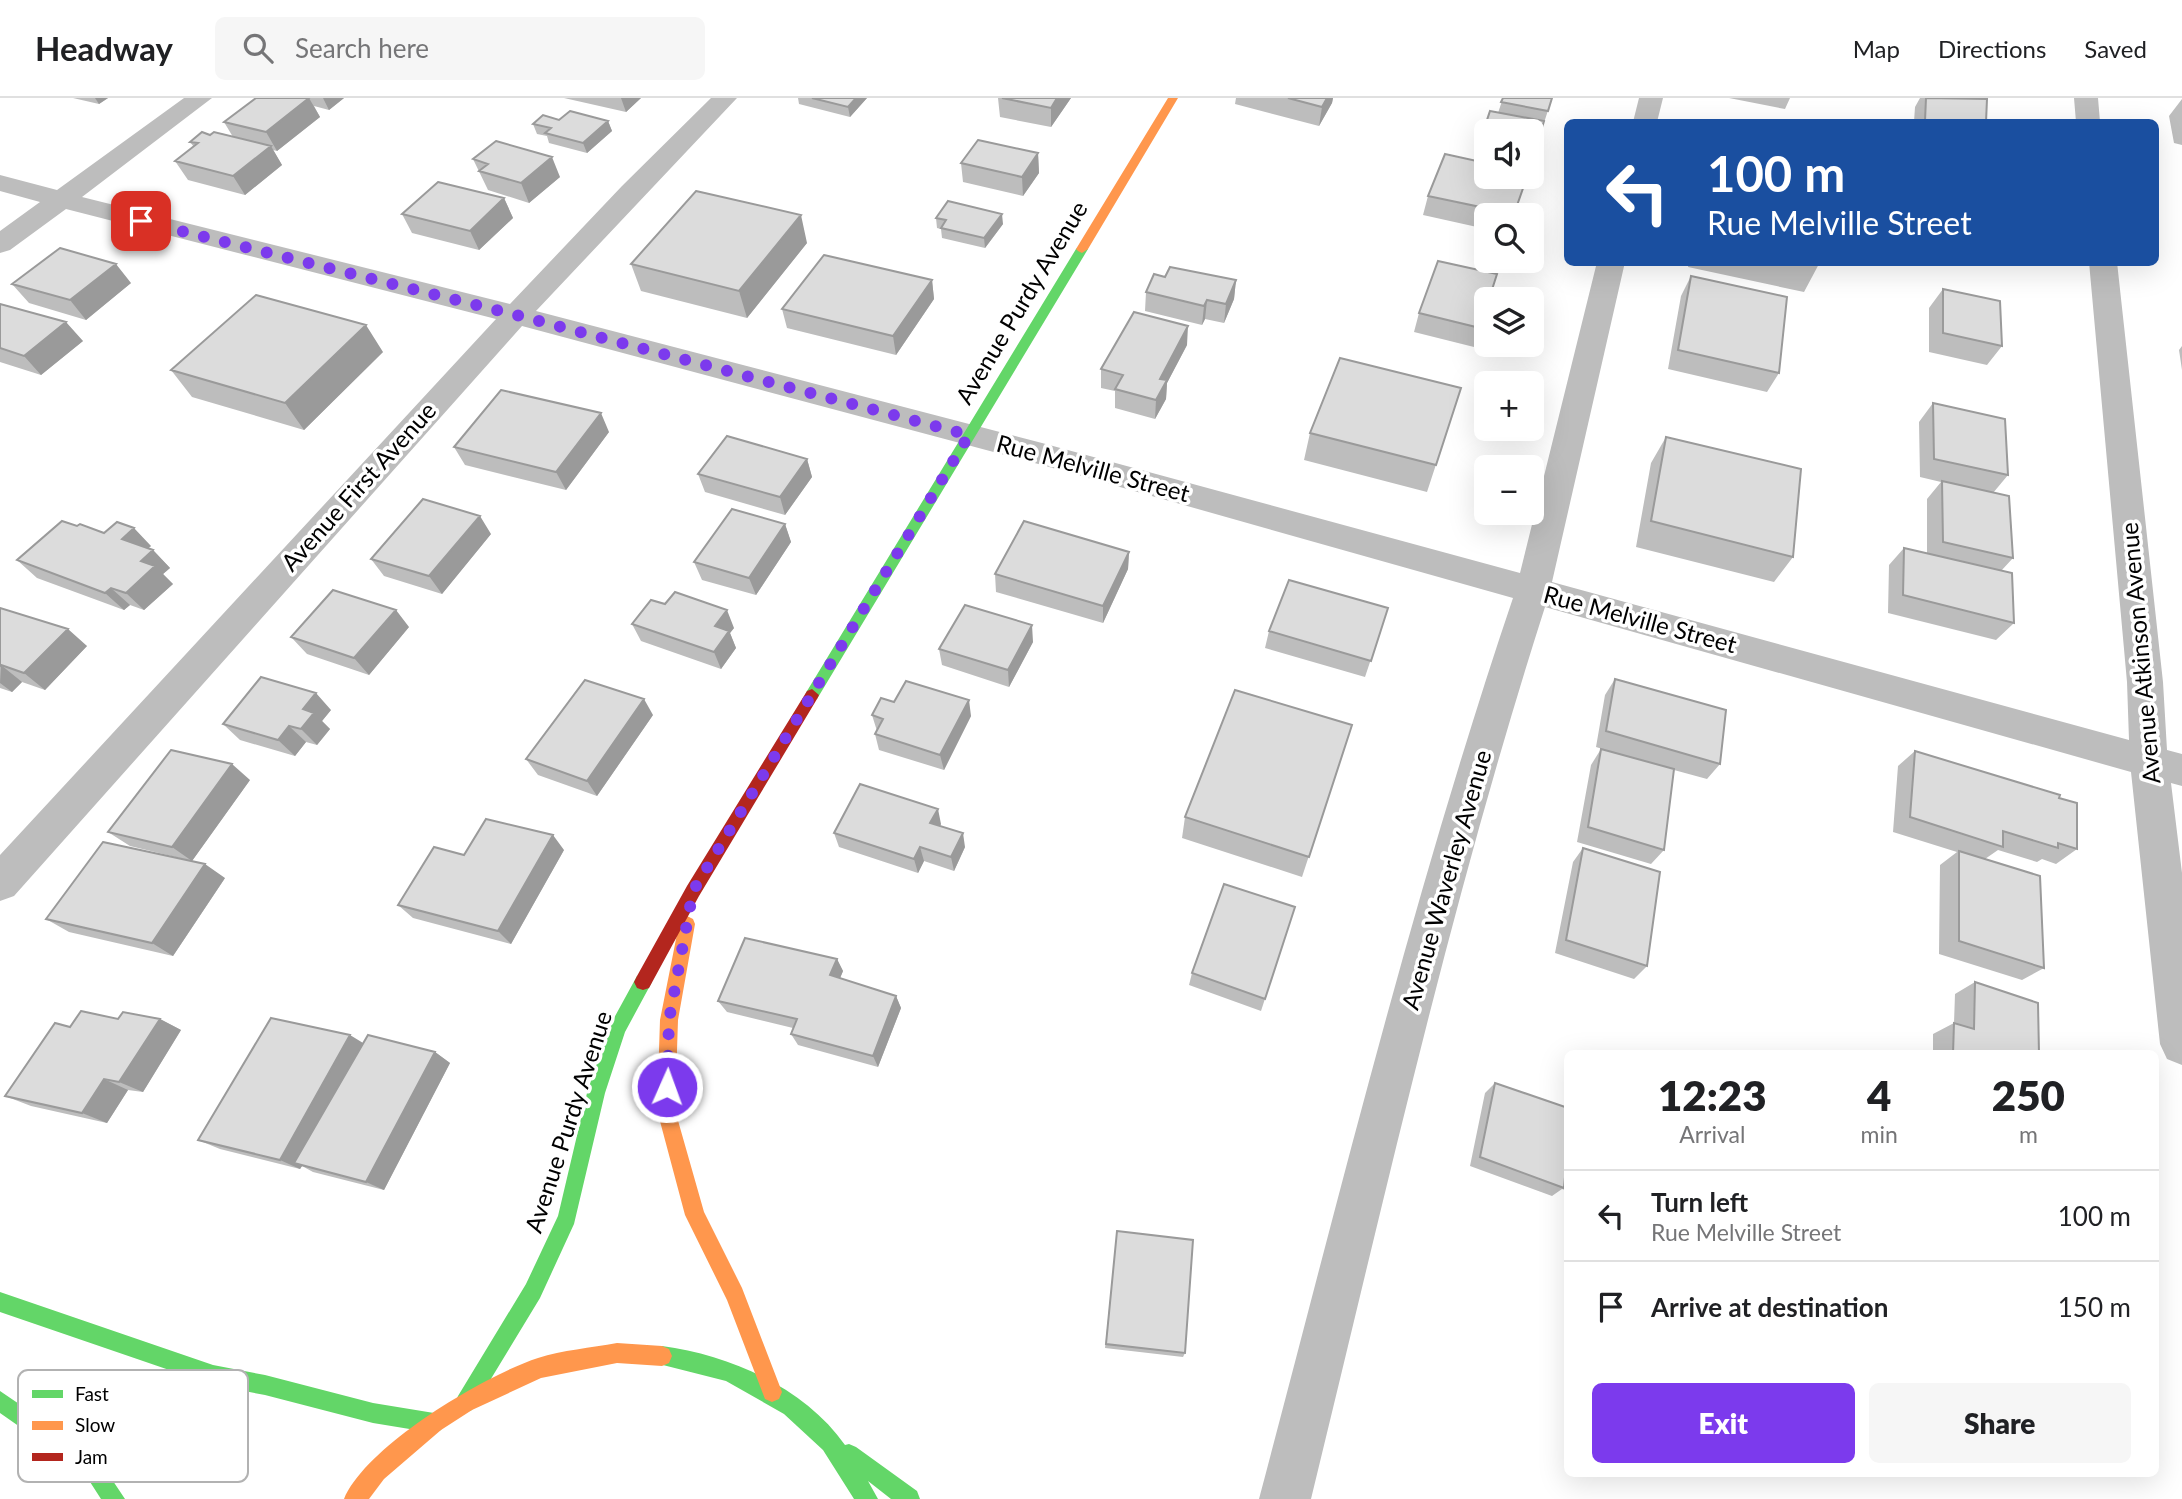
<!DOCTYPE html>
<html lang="en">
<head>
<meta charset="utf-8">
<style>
	body { margin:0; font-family:Lato,sans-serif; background:#f6f6f6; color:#202124; height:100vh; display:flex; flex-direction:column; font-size:26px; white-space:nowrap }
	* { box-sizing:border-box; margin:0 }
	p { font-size:23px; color:#757577 }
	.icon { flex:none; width:38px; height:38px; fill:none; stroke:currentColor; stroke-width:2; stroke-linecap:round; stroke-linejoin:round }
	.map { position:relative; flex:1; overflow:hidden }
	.sheet { position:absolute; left:1564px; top:952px; width:595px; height:427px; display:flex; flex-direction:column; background:#fff; border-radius:10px; box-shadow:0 7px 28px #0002 }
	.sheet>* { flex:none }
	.hud { position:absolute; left:1564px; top:21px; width:595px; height:147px; border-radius:10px; box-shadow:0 7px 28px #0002; background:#1a4fa0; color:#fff; overflow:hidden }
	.tools { position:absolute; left:1474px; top:21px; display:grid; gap:14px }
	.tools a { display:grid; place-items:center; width:70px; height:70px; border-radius:10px; background:#fff; box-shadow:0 7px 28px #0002; font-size:35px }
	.pin { position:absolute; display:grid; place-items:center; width:60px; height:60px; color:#fff; margin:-30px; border-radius:14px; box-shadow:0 4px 10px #0006 }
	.me { position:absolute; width:77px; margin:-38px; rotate:2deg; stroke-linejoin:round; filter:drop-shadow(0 0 5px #0008) }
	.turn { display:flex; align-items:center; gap:24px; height:147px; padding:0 28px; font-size:32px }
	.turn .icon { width:91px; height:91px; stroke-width:2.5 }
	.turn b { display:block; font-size:49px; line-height:60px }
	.eta { display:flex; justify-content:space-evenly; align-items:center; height:119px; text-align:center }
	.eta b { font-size:42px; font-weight:800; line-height:49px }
	.cta { display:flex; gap:14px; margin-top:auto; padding:14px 28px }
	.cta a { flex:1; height:80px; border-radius:10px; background:#7c3aed; color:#fff; font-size:28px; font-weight:800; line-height:80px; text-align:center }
	.cta a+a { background:#f6f6f6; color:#202124 }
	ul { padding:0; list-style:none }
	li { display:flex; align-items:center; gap:21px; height:91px; padding:0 28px; border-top:2px solid #e0e0e0 }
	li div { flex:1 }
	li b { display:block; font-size:26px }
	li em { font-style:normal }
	header { display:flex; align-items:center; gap:42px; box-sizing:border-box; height:98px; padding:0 35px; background:#fff; border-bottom:2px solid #e0e0e0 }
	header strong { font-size:33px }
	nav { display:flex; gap:38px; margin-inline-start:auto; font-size:24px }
	.search { width:490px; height:63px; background:#f6f6f6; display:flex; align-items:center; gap:18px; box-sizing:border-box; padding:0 24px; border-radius:10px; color:#757577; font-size:26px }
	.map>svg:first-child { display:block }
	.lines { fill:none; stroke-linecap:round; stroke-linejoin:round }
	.street { fill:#bdbdbd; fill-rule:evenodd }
	.fast { fill:#63d668; fill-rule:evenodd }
	.slow { fill:#ff974d; fill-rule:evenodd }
	.jam { fill:#b3261e; fill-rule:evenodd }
	.wall { fill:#bdbdbd }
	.shaded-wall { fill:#9a9a9a }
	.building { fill:#dcdcdc; stroke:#9a9a9a; stroke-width:2 }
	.route { stroke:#7c3aed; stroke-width:12; stroke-dasharray:0 21.6 }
	.labels { text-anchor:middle; stroke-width:7; stroke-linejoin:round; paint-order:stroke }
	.street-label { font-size:24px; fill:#000; stroke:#fff }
	.key { fill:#fff; stroke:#b2b2b2; stroke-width:2 }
	.key-label { font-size:19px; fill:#000 }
</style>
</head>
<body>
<header>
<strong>Headway</strong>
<div class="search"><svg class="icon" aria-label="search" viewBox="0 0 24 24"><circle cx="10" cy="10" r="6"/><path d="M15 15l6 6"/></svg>Search here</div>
<nav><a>Map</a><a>Directions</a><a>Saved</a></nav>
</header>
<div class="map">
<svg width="2182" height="1401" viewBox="0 0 2182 1401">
	<rect width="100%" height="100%" fill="#fff"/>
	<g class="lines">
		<!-- street -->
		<path class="street" d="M184,0H212L82,99L510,206L622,88L711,0H737L536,213L1042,345L1520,475L1597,164H1625L1552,484L2129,642L2127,584L2089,164H2117L2163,584L2167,652L2182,656V688L2171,685L2182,775V967L2167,961L2160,946L2131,674L1545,509C1451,802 1384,1102 1311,1401H1259C1339,1099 1413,796 1513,500L1042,367L522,228L14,798L0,803V757L496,221L66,111L10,152L0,155V133L40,104L0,93V77L57,92Z
			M1639,0H1663L1657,24H1633Z
			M2074,0H2098L2100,24H2076Z"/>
		<!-- fast -->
		<path class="fast" d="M1082,147L1088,151L817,601H807L805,597L807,593L1076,151Z
			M643,876L649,878L652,884L625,934L605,995L574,1126L540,1200L472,1312L465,1315L458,1312L455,1305L458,1298L526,1186L558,1118L587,995L608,931L637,878Z
			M0,1194L213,1267L265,1277L373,1305L434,1315L441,1318L444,1325L441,1332L434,1335L373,1325L265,1297L213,1287L0,1214Z
			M662,1248C730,1257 805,1290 845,1347L849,1346L856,1349L917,1393L920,1401H891L868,1383L878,1401H854L823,1352L784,1316L726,1283L655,1265L652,1258L655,1251Z
			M0,1293L97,1359L125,1401H101L83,1373L0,1315Z"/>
		<!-- slow -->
		<path class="slow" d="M1168,0H1178L1088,151L1082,155L1078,153L1076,151Z
			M687,818L693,821L695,826L678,922L675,1012L704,1114L742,1190L782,1294L779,1301L772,1304L765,1301L727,1202L685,1117L657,1012L660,922L679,826L681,821Z
			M617,1245L662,1248L669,1251L672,1258L669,1265L662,1268L617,1265L541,1280L472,1312L441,1332L384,1381L369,1401H344C366,1348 483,1278 538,1260C562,1252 591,1250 617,1245Z"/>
		<!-- jam -->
		<path class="jam" d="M812,591L819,597L817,601L699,798L649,890L643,892L637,890L634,884L637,878L687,788L807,593Z"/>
	</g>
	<!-- wall -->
	<path class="wall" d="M73,0H108L99,6Z
		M256,0H344L329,12L314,8L320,19L277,53L273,52L282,67L245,97L188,82L175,63L194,49L190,44L210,37L233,39L224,24Z
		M564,0H641L626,14Z
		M798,0H867L850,19L799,6Z
		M998,0H1071L1051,29L1000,19Z
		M1236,0H1333L1332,5L1319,28L1235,6Z
		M1503,0H1552L1531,65V33H1486V64L1475,62L1490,13L1498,15Z
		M1729,0H1790L1785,11Z
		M1920,0H1982L1986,24H1914L1915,9Z
		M2182,1V47L2174,45L2169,18Z
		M559,22L608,23L612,33L587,55L549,45L547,38L537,36L533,26Z
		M1038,55L1039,75L1023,98L963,84L961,65Z
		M473,61L560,79L529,105L488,92Z
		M1527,79L1514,117H1486V131L1423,117L1428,98Z
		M504,100L513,120L479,152L412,135L402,116Z
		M936,120L1003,126L985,150L942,140L941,131L937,130Z
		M807,145L747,220L641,193L631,166Z
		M1689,164H1820L1804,194L1688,169Z
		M1691,178L1779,275L1767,294L1668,271L1681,198Z
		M1165,179L1236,182L1234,201L1224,225L1205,221L1202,227L1145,213L1146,194Z
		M932,182L934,201L896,257L787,230L782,211Z
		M131,185L86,222L29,205L12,186Z
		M1943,191L2002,248L1987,267L1929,254V210Z
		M0,206L83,243L41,277L0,264Z
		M1419,215L1480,230L1474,249L1414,234Z
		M1187,247L1167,285L1166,301L1155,321L1115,310V293L1101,290V271Z
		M2182,248V272L2179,252Z
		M383,254L304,332L192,299L171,272Z
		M1461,290L1427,394L1304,362L1310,335Z
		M1933,305L2008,377L1993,395L2013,460L2001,473L2014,525L1996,542L1888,515L1889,467L1904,450L1927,455V401L1941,384L1920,379L1919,324Z
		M609,334L566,392L465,367L454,349Z
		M1666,339L1793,459L1774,484L1636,449L1651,365Z
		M807,361L812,379L785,417L705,394L698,376Z
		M785,426L791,444L756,497L702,482L694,464Z
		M77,428L151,448L148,450L153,452L170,470L163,476L173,486L144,512L130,507L124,512L37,480L17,462Z
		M491,436L442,496L384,478L371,461Z
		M1129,454L1128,471L1103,525L996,494L995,476Z
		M1388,510L1365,579L1265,550L1269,533Z
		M0,511L87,548L45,592L22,584L12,594L0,590Z
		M632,526L734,530L730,535L736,550L721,571L641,543Z
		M409,529L369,577L307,556L291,539Z
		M1033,544L1009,589L942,567L939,551Z
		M1615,581L1720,666L1707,681L1674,672L1664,752L1651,766L1577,744L1591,667L1601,651L1625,658L1596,649L1605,597Z
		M894,604L971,618L944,672L879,652L875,636L877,633L872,617Z
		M331,612L322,623L330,631L317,647L306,644L295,658L240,642L223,626Z
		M653,617L597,698L538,677L526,661Z
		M1352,627L1302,779L1182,740L1185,719Z
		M1915,653L2059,700L2077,751L2056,766L2042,761L2037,764L1998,752L1985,761L2044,870L2022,882L1939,856L1940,767L1957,754L1893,734L1898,668Z
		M250,682L192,763L130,748L108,734Z
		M941,726L940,728L965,749L954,773L924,763L918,775L839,749L834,735Z
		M1583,750L1647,868L1634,881L1555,855L1573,764Z
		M564,752L511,846L413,820L398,807L464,757Z
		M225,780L173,858L69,834L46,821Z
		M1295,809L1261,913L1189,887L1192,875Z
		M837,861L843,873L840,880L896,898L901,910L878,969L798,947L791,936L793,930L727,914L718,903Z
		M1975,884L2039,956H1933V936L1954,925L1955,896Z
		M118,921H160L181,932L143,994L128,992L107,1025L31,1008L5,998L70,929Z
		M363,945L435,954L450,965L384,1092L313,1074L302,1068L300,1071L220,1051L198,1042Z
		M1495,985L1568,1010V1093L1562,1091L1552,1098L1470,1068L1485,995Z
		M1117,1133L1185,1255L1183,1259L1105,1250Z"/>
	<!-- shaded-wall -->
	<path class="shaded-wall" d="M95,0H108L99,6Z
		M309,0L320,19L277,53L266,34Z
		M323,0H344L329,12Z
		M621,0H641L626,14Z
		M856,0H867L850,19L848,9Z
		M1057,0H1071L1051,29V10Z
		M1327,0H1333L1332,5L1319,28L1322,9Z
		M608,23L612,33L587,55L583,45Z
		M271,48L282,67L245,97L233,78Z
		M1038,55L1039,75L1023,98L1022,79Z
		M552,59L560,79L529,105L521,85Z
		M504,100L513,120L479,152L470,133Z
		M1002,116L1003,126L985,150L984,140Z
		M801,117L807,145L747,220L739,193Z
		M116,166L131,185L86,222L70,202Z
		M932,182L934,201L896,257L893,238Z
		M1236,182L1234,201L1224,225L1226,206Z
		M1207,202L1205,221L1202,227L1204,208Z
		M66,224L83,243L41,277L24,258Z
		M366,227L383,254L304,332L285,305Z
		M1188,228L1187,247L1167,285L1166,301L1155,321L1156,302L1160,281Z
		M601,315L609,334L566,392L556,374Z
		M807,361L812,379L785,417L780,399Z
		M480,418L491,436L442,496L429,478Z
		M785,426L791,444L756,497L749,480Z
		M134,430L151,448L139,458L122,441Z
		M153,452L170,470L163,476L173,486L144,512L126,495L141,463Z
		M1129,454L1128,471L1103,525V508Z
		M111,490L130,507L124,512L105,495Z
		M396,512L409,529L369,577L354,560Z
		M727,512L734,530L730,535L736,550L721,571L714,554L715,528Z
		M1032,527L1033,544L1009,589L1008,572Z
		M68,531L87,548L45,592L24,575Z
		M1,567L22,584L12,594L0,585Z
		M316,595L331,612L322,623L330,631L317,647L301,631L303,611Z
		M644,601L653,617L597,698L587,683Z
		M969,602L971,618L944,672L940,657Z
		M289,628L306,644L295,658L278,642Z
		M232,666L250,682L192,763L172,749Z
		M938,711L941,726L934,739L930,725Z
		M963,735L965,749L954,773L951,759Z
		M553,737L564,752L511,846L498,833Z
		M920,749L924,763L918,775L914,761Z
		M205,766L225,780L173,858L152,845Z
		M837,861L843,873L836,890L830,877Z
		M896,898L901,910L878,969L873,958Z
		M160,921L181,932L143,994L119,984Z
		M350,937L368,948L294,1065L302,1068L300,1071L280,1062Z
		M435,954L450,965L384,1092L366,1084Z
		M104,981L128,992L107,1025L82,1015Z"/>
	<!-- building -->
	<path class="building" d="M256,0H309L266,34L224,24Z
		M812,0H856L848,9Z
		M1002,0H1057L1051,10Z
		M1288,0H1327L1322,9Z
		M1503,0H1552L1548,13L1501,4Z
		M1926,0L1987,1L1986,24H1933L1925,23Z
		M570,13L608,23L583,45L545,35L551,30L533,26L543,17L559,22Z
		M1490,13L1544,23L1535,53L1531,52V33H1486V44L1480,43Z
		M202,34L210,37L214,34L271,48L233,78L175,63L198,45L190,44Z
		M978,42L1038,55L1022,79L961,65Z
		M496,43L552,59L521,85L479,73L488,66L473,61Z
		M1445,56L1486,65V79H1527L1514,116L1428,98Z
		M438,84L504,100L470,133L402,116Z
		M696,93L801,117L739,193L631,166Z
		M948,103L1002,116L984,140L941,130L946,122L936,120Z
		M60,150L116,166L70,202L12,186Z
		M824,157L932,182L893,238L782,211Z
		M1438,163L1497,176L1489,201H1486V212L1480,230L1419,215Z
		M1170,169L1236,182L1226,206L1207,202L1204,208L1146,194L1154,176L1165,179Z
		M1691,178L1787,199L1779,275L1678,252Z
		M1943,191L2000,203L2002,248L1943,235Z
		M256,197L366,227L285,305L171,272Z
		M0,206L66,224L24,258L0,250Z
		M1134,214L1188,228L1160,281L1167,282L1156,302L1115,291L1123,277L1101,271Z
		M1340,260L1461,290L1436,367L1310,335Z
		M501,292L601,315L556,374L454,349Z
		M1933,305L2005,321L2008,377L1934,361Z
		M727,338L807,361L780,399L698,376Z
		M1666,339L1801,371L1793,459L1651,423Z
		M1942,383L2009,398L2013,460L1943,444Z
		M423,401L480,418L429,478L371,461Z
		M732,411L785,426L749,480L694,464Z
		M62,423L77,428L80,426L104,435L117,424L134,430L122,441L153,452L141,463L155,468L126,495L111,490L105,495L17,462Z
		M1024,423L1129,454L1103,508L995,476Z
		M1904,450L2012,475L2014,525L1903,497Z
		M1289,482L1388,510L1371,563L1269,533Z
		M333,492L396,512L354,560L291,539Z
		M675,494L727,512L715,528L729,533L714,554L632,526L651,502L665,506Z
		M965,507L1032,527L1008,572L939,551Z
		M0,510L68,531L24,575L1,567L0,568Z
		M261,579L316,595L303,611L314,615L301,631L289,628L278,642L223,626Z
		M1615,581L1726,612L1720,666L1606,633Z
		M585,582L644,601L587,683L526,661Z
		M906,583L969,602L940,657L875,636L883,621L872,617L881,600L894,604Z
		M1235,592L1352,627L1309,759L1185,719Z
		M1601,651L1674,671L1664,752L1588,729Z
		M171,652L232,666L172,749L108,734Z
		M1915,653L2060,697L2059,700L2077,705V751L2058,745V750L2003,733V749L1910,719Z
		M860,686L938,711L930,725L963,735L951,759L920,749L914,761L834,735Z
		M486,721L553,737L498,833L398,807L434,749L464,757Z
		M103,744L205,766L152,845L46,821Z
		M1583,750L1660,774L1647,868L1566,842Z
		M1959,753L2040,778L2044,870L1959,843Z
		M1224,786L1295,809L1265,901L1192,875Z
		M745,840L837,861L830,877L896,898L873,958L791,936L797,921L718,903Z
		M1975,884L2038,905L2039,956H1953L1954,925L1974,931Z
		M81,913L118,921L123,914L160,921L119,984L104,981L82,1015L5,998L55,925L70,929Z
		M271,920L350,937L280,1062L198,1042Z
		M368,937L435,954L366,1084L294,1065Z
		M1495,985L1568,1010V1080L1565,1079L1564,1090L1480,1059Z
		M1117,1133L1193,1142L1185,1255L1106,1246Z"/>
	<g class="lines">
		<!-- route -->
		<path class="route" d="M141,123L516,217L969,337L693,793L669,922L667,989"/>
	</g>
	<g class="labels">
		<!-- street labels -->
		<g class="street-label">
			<text transform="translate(1022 205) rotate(-59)" y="8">Avenue Purdy Avenue</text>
			<text transform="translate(1093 371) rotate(15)" y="8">Rue Melville Street</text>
			<text transform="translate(359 389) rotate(-48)" y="8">Avenue First Avenue</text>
			<text transform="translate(1640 522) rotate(15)" y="8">Rue Melville Street</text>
			<text transform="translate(2141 555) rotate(-95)" y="8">Avenue Atkinson Avenue</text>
			<text transform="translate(1447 782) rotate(-74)" y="8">Avenue Waverley Avenue</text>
			<text transform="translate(569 1024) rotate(-72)" y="8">Avenue Purdy Avenue</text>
		</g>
	</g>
	<!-- legend -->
	<rect x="18" y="1272" width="230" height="112" rx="10" class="key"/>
	<rect x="32" y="1292" width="31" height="8" fill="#63d668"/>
	<rect x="32" y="1323" width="31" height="9" fill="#ff974d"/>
	<rect x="32" y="1355" width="31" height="8" fill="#b3261e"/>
	<g class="key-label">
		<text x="75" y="1303">Fast</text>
		<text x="75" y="1334">Slow</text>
		<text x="75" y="1366">Jam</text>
	</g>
</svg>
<div class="tools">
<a><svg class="icon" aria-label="sound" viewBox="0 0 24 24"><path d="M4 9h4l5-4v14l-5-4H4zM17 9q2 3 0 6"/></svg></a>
<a><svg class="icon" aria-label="search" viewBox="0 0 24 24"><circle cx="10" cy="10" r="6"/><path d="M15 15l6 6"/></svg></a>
<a><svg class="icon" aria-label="layers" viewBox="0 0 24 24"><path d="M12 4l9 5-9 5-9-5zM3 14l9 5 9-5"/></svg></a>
<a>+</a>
<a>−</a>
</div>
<div class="pin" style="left:141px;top:123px;background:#d93025"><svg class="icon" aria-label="arrive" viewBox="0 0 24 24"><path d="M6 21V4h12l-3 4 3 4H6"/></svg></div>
<svg class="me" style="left:667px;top:989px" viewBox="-20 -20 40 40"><circle r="17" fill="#7c3aed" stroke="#fff" stroke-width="3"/><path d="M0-11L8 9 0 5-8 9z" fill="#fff"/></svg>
<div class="hud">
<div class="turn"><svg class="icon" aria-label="left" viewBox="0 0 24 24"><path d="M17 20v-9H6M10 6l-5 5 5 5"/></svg><div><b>100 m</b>Rue Melville Street</div></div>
</div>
<section class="sheet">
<div class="eta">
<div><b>12:23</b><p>Arrival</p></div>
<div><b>4</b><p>min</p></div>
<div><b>250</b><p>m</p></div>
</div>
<ul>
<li><svg class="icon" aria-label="left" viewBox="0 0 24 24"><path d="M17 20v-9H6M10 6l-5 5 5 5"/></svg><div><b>Turn left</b><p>Rue Melville Street</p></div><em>100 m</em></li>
<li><svg class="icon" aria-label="arrive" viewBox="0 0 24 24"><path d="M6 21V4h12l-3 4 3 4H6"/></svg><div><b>Arrive at destination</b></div><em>150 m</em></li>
</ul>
<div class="cta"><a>Exit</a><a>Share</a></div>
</section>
</div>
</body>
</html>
